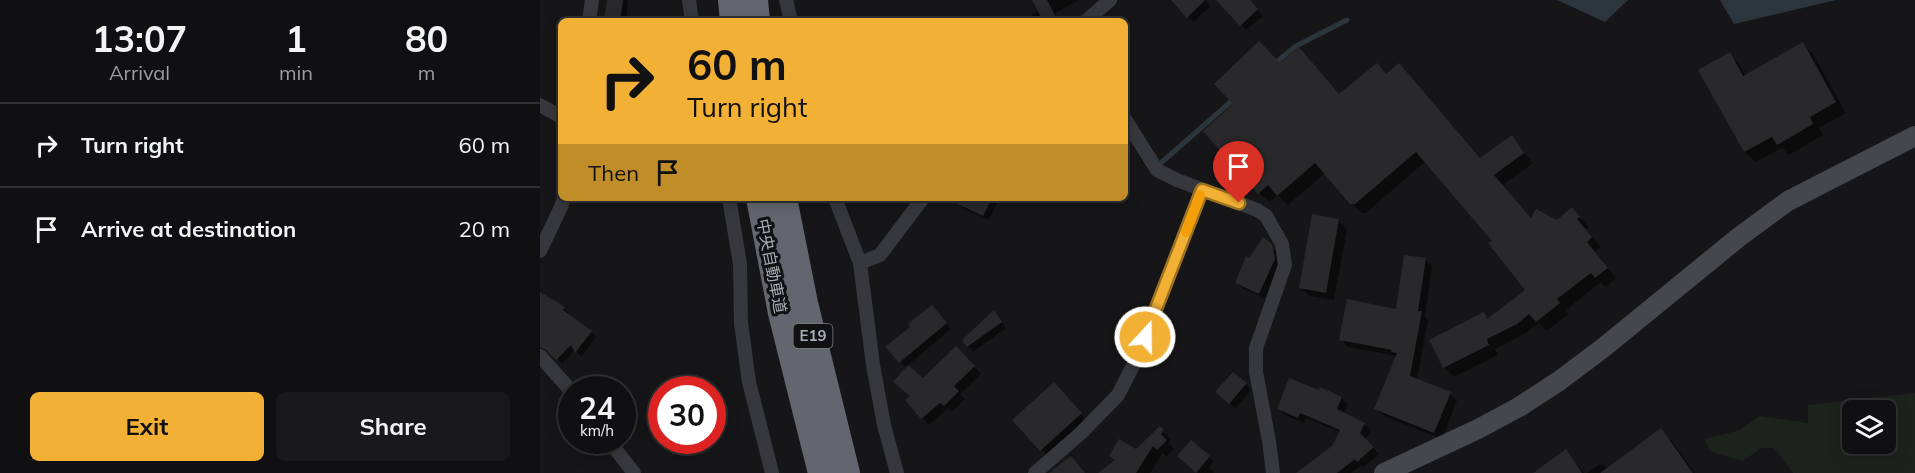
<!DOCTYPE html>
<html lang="en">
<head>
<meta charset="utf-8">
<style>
	body { margin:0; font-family:Mulish,"Noto Sans JP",sans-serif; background:#19191b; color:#f1f3f6; height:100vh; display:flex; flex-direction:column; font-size:22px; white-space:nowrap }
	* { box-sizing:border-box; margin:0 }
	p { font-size:20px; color:#9c9d9f }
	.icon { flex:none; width:33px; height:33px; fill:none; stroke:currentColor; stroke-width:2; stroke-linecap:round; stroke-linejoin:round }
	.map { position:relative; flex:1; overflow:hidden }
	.details { display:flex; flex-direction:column; background:#101012; width:540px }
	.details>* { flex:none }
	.top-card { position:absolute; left:18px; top:18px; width:570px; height:183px; border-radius:9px; box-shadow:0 3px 15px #0003,0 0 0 2px #303032; background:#f2b134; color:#111; overflow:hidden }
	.controls { position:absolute; left:1302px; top:400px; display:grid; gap:12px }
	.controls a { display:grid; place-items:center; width:54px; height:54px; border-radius:9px; background:#101012; box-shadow:0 3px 15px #0003,0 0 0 2px #303032; font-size:30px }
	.speed { position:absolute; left:18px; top:376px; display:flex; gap:12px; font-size:30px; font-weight:700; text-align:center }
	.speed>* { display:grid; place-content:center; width:78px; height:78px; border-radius:50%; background:#101012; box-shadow:0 3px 15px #0003,0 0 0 2px #303032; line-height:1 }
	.speed small { font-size:15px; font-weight:400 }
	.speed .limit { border:9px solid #d22; background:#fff; color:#111 }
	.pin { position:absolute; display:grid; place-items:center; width:51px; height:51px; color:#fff; margin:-62px -26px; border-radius:50% 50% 50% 0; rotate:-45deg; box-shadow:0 0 6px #0007 }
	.pin .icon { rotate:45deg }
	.me { position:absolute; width:66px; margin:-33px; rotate:21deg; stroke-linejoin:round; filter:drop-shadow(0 0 4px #0008) }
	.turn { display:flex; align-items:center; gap:21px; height:126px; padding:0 30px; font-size:27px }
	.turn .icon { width:78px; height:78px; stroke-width:2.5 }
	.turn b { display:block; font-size:42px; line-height:51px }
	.then { display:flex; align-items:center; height:57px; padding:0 30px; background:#0003; gap:12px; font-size:22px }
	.eta { display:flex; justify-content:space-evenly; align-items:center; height:102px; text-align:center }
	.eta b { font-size:36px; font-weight:700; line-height:42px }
	.cta { display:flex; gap:12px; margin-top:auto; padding:12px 30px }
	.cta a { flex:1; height:69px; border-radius:9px; background:#f2b134; color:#111; font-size:24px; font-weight:700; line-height:69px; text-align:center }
	.cta a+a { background:#19191b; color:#f1f3f6 }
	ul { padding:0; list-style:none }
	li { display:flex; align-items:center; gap:18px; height:84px; padding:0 30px; border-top:2px solid #303032 }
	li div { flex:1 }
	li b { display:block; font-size:22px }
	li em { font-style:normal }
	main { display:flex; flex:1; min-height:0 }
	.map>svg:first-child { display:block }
	.green { fill:#1c231d; fill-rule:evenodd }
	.water { fill:#2c353c }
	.shadow { fill:#0007 }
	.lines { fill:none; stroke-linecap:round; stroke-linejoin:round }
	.stream { stroke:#2c353c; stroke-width:5 }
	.building { fill:#29292c }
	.street { stroke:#37383d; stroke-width:14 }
	.secondary { stroke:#45474d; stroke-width:20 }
	.highway { stroke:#63666e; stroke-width:26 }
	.route-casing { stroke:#9d7322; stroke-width:15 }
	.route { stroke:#f2b134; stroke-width:10 }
	.slow { stroke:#f59e0b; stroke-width:10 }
	.labels { text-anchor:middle; stroke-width:6; stroke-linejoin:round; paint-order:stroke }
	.shield { fill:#111113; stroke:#7b7e86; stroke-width:1.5 }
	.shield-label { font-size:15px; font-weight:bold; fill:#a8adb8 }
	.street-label { font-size:16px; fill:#a8adb8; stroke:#111113 }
</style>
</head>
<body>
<main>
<section class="details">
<div class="eta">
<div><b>13:07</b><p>Arrival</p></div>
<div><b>1</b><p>min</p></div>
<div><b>80</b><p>m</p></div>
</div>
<ul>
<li><svg class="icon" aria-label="right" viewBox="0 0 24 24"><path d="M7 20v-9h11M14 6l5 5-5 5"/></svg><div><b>Turn right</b></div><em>60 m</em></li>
<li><svg class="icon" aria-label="arrive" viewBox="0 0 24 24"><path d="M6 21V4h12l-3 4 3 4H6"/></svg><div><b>Arrive at destination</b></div><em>20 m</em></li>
</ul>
<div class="cta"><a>Exit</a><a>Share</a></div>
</section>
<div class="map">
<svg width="1375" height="473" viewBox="0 0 1375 473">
	<rect width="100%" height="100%" fill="#161618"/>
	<!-- green -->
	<path class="green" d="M1375,393V473H1253L1234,448H1221L1203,461L1169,451L1165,439L1200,430L1219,416L1268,423V405ZM1312,411H1346V444H1312Z"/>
	<!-- water -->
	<path class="water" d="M1017,0H1088L1065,22Z
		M1180,0H1296L1194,24Z"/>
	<!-- shadow -->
	<path class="shadow" d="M68,0H88L86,21H66Z
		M493,0H539L515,13L520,21H484L498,10Z
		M643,0H665L670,6L654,22L638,5Z
		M679,0H708L723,16L706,30Z
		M1263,44L1273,54L1306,113L1279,128L1283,135L1249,155L1242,148L1216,162L1205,152L1160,71L1189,54L1200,65L1206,76Z
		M740,65L800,96L847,75L941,159L971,137L993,163L962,185L992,220L1017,221L1032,209L1049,227L1045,230L1061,247L1055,252L1076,278L1066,287L1061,282L1026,310L1029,314L1006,331L999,323L986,333L955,349L958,355L914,377L904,367L943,314L949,320L987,290L954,241L886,161L826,213H822L811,203L785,173L748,205L738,195L729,202L719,193Z
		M419,198H455L458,201L449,220L423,208L417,203Z
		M798,220L807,229L794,300L769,296L761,288Z
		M729,243L738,254L740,266L725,298L702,288L696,283L710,260Z
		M885,259L892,266L885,317L888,320L877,380L910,394L917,401L902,439L844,416L836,409L857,356L808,347L801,339L858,311Z
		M0,302L24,308L29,313L28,315L56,337L41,357L35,350L22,364L12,353L0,346Z
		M397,312L411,329L367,366L383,380L416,348L441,374L420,394L425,399L412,412L408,408L389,425L367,401L371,397L367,369L347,347Z
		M459,317L466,328L434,351L428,346Z
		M706,384L711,390L696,408L683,398Z
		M780,389L802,398L808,404L804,414L824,424L831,430L825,440L839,454L824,467L822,465L811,473H759L793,446L800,432L766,418L764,423L745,415L738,408L779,392Z
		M522,392L549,423L510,458L475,420Z
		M620,428L631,439L629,444L634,449L626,457L623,453L610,473H561L576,461L571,456L596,451Z
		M1121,430L1132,441L1155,473H1047L1061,463L1068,469Z
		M651,442L674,461L669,467L674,473H658L644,461Z
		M1025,451L1044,473H996Z"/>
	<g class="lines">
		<!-- stream -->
		<path class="stream" d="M734,64L756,46L807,20
			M622,162L695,98"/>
	</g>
	<!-- building -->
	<path class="building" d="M67,0H83L80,21H64Z
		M492,0H507L518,21H503Z
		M631,0H665L647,18Z
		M676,0H710L718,9L700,26Z
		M719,41L740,63L759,47L799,94L837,63L846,74L859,63L940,158L972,135L984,153L954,175L991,218L996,209L1017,220L1032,207L1040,217L1037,219L1052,237L1047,242L1068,268L1055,278L1051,273L1017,299L1020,303L996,322L989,314L977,324L947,339L949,345L903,368L889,340L944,312L947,319L985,290L948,243L952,241L876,152L815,204H810L775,163L737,196L728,185L718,194L663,131L693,104L674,84Z
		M1263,42L1296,102L1270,117L1273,124L1237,145L1232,137L1204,152L1158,70L1190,52L1203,76Z
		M405,198H452L443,216Z
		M772,214L799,219L786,293L759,288Z
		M723,237L730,242L733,247L735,259L719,294L695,283L706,256L709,258Z
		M864,255L886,258L878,311H882L870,376L911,392L894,433L834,409L857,353L851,352L852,350L799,340L807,299L856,309Z
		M0,292L25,307L23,310L52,331L35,353L31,345L16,360L6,350L0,347Z
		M392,305L407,323L359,363L345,347L370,327L368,324Z
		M454,310L462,322L427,347L422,340Z
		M416,346L435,366L414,386L419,391L404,406L400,403L381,419L365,400L370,396L353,382L368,365L383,378Z
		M693,372L707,383L689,404L675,392Z
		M749,378L779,390L780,387L802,397L797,409L825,423L820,433L834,447L817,462L815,459L797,473H756L792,446L800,430L760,413L758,418L737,409Z
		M514,382L542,413L500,451L472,420Z
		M620,426L624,430L621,434L627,440L617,450L613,446L596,473H558L575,460L569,456L579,439L596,449Z
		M1121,428L1153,473H1060Z
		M651,440L670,456L656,473L637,456Z
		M1026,449L1042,473H993Z
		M531,456L545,473H509Z"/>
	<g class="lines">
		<!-- street -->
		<path class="street" d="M149,0L152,21
			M246,0L251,21
			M49,21L52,0
			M546,21L570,0
			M0,105L21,117
			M585,119L617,170L637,180L717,210L726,216L742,244L745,265L716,348V372L729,441L733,473
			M189,198L200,264L201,323L209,382L232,473
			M295,198L320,263L333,365L344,425L357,473
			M0,251L21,207L24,198
			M320,263L340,255L383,198
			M0,356L32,392
			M69,441L94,473
			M495,473L541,433L578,395L597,358L662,190"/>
		<!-- secondary -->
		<path class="secondary" d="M844,473L938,429L979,407L1019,381L1063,348L1199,237L1248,201L1375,136"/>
		<!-- highway -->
		<path class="highway" d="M191,0L193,21
			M215,0L217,21
			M219,198L241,313L281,473
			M244,198L265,303L307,473"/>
	</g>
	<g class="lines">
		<!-- route casing -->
		<g class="route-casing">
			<path id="route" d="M605,337L662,190L699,203"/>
		</g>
		<!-- route -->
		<use href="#route" class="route"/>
		<!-- slow -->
		<path class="slow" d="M646,232L660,195"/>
	</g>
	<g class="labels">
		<!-- shield labels -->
		<rect class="shield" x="253.5" y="324" width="39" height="24" rx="4.5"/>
		<g class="shield-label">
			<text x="273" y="341">E19</text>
		</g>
		<!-- street labels -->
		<g class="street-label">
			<text transform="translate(232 266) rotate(79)" y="6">中央自動車道</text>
		</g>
	</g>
</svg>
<div class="controls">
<a><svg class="icon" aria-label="layers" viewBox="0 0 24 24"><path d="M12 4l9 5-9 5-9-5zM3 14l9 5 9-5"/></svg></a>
</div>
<div class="speed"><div>24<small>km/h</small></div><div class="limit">30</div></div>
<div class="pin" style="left:699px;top:203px;background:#d93025"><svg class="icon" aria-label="arrive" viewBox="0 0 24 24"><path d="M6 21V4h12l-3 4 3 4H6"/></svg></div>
<svg class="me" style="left:605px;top:337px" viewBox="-20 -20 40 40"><circle r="17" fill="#f2b134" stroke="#fff" stroke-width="3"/><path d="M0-11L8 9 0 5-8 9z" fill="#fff"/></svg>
<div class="top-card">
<div class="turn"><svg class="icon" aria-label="right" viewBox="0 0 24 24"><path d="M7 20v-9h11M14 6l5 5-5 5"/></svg><div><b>60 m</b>Turn right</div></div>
<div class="then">Then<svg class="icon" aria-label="arrive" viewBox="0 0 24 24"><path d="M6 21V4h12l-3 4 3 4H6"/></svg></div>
</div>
</div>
</main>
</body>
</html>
